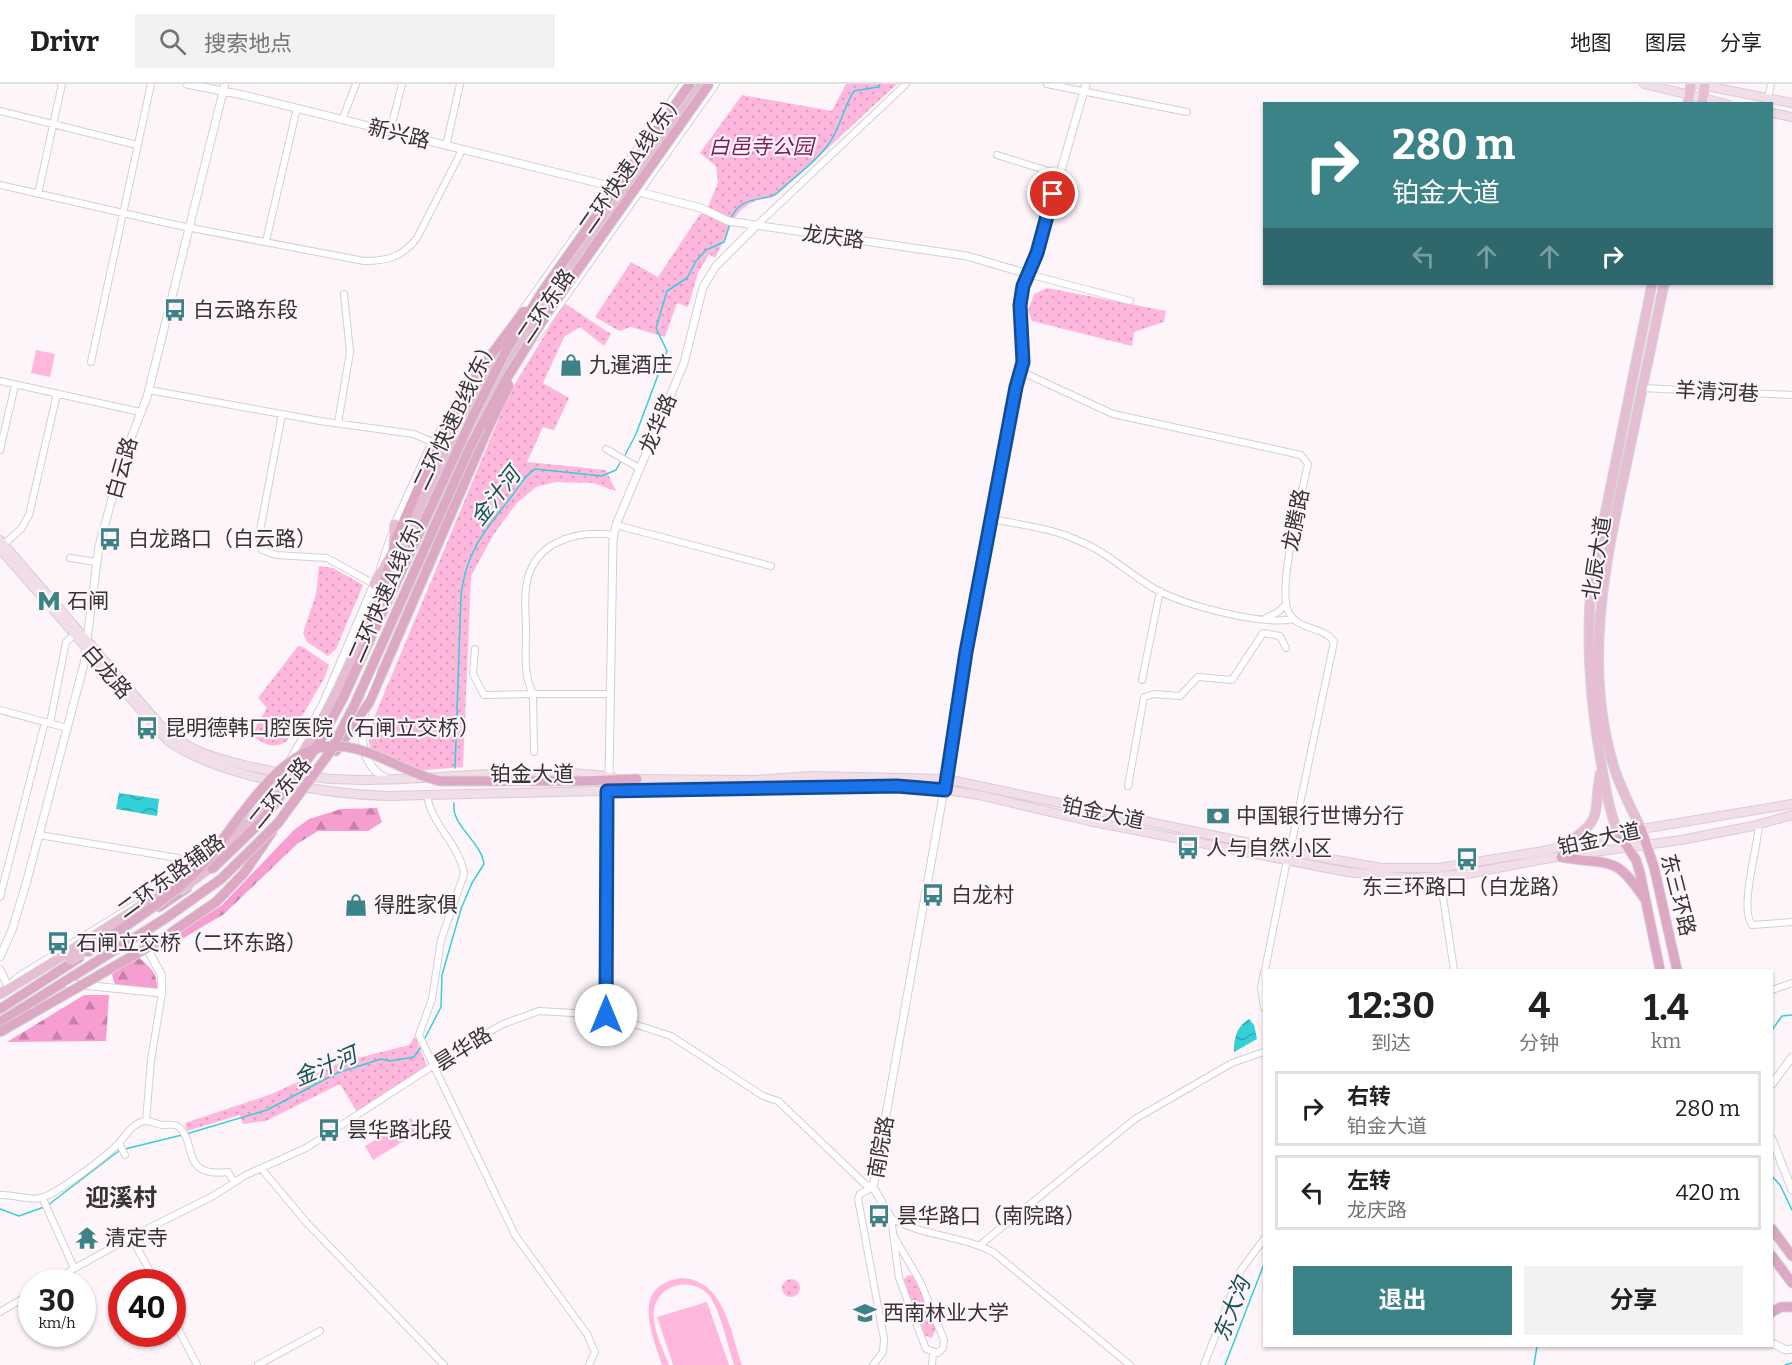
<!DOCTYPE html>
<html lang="zh">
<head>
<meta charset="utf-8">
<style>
	body { margin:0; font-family:Bitter,"Noto Sans SC",serif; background:#f2f2f2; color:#202124; height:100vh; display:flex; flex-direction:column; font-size:22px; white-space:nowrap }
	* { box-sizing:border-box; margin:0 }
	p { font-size:20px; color:#757577 }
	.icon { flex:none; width:33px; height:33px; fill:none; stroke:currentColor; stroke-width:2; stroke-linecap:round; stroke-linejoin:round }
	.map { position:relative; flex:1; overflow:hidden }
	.panel { position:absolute; left:1263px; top:885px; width:510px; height:378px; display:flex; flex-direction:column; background:#fff; border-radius:0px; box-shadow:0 2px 4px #0004 }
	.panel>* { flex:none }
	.hud { position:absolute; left:1263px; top:18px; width:510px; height:183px; border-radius:0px; box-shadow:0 2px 4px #0004; background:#3b8387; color:#fff; overflow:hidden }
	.speed { position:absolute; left:18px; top:1185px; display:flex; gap:12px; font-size:30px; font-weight:700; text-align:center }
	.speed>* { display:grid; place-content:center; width:78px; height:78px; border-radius:50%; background:#fff; box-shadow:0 2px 4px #0004; line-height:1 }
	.speed small { font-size:15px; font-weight:400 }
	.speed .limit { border:9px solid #d22; background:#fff; color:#111 }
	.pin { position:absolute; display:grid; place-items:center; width:51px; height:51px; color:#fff; margin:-26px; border:3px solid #fff; border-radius:50%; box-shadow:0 2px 6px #0007 }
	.me { position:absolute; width:66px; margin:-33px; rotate:0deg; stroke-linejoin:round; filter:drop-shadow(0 0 4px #0008) }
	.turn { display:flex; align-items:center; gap:21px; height:126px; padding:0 30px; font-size:27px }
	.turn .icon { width:78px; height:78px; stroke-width:2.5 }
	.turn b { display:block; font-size:42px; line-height:51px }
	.lanes { display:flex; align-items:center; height:57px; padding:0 30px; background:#0003; justify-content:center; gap:30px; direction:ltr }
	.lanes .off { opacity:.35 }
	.eta { display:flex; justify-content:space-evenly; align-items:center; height:102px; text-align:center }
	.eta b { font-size:36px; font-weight:700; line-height:42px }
	.action { display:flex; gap:12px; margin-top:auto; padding:12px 30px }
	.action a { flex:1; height:69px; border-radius:0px; background:#3b8387; color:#fff; font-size:24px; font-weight:700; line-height:69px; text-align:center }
	.action a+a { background:#f2f2f2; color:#202124 }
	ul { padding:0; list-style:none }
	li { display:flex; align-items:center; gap:18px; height:75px; margin:0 12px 9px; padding:0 18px; border:3px solid #e0e0e0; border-radius:0px }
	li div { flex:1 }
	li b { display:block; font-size:22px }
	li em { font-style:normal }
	header { display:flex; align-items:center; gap:36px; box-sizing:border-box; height:84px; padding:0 30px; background:#fff; border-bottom:2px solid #e0e0e0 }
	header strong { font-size:28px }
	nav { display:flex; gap:33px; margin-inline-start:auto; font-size:21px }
	.search { width:420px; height:54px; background:#f2f2f2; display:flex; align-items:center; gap:15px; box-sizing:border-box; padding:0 21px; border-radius:0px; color:#757577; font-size:22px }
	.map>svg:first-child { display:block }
	.grass { fill:url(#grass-dots) }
	.forest { fill:url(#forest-firs) }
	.pitch { fill:#ffb7de }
	.water { fill:url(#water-waves) }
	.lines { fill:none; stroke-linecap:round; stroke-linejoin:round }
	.stream { stroke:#34d0d7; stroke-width:1.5 }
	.minor-casing { stroke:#d7cdd2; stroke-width:8 }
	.tertiary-casing { stroke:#d7cdd2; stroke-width:9 }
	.secondary-casing { stroke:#d7cdd2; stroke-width:10 }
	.primary-casing { stroke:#d7d6d6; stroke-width:11 }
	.trunk-casing { stroke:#d7d6d6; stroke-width:11 }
	.minor { stroke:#fff; stroke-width:6 }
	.tertiary { stroke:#fff; stroke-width:7 }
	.secondary { stroke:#f2dee9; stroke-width:8 }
	.primary { stroke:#e5bed3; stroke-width:9 }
	.trunk { stroke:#dca8c4; stroke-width:9 }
	.primary-bridge-casing { stroke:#d7d6d6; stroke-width:11; stroke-linecap:butt }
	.trunk-bridge-casing { stroke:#d7d6d6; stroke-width:11; stroke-linecap:butt }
	.primary-bridge { stroke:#e5bed3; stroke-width:9 }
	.trunk-bridge { stroke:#dca8c4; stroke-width:9 }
	.route-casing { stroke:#114b97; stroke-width:15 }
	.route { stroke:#1a73e8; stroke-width:10 }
	.labels { text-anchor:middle; stroke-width:4.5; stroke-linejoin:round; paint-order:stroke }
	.street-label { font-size:21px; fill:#363334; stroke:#fef5fa }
	.park-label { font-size:21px; font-style:italic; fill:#811a5e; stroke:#fef5fa }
	.poi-label { font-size:21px; fill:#363334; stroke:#fef5fa; text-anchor:start }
	.water-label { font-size:22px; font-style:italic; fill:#145356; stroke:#fef5fa }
	.quarter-label { font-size:24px; font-weight:bold; fill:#363334; stroke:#fef5fa }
</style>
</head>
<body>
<header>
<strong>Drivr</strong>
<div class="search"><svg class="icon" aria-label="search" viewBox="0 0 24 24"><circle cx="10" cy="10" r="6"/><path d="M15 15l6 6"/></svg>搜索地点</div>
<nav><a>地图</a><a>图层</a><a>分享</a></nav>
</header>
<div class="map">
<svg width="1792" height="1281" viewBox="0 0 1792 1281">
	<defs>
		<pattern id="grass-dots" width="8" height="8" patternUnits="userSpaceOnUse" patternTransform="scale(1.5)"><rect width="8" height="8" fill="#ffb7de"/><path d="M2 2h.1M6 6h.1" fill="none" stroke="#db9ebf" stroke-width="1.8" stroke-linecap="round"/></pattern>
		<pattern id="forest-firs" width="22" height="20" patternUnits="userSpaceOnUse" patternTransform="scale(1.5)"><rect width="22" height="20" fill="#f79ed0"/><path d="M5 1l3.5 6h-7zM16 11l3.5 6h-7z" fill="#c981aa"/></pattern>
		<pattern id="water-waves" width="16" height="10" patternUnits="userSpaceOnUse" patternTransform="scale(1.5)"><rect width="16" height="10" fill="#34d0d7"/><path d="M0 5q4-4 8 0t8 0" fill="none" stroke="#2da9af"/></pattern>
	</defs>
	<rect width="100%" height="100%" fill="#fef5fa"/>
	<!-- grass -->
	<path class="grass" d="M846,0H897L777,111C769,116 762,114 755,117C729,129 728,152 715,174L709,170L698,189L688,223L677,219L665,253L631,243L619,247L595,233L631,178L658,193L700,130H705L718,99L716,82L700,69L742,11L832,27Z
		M1047,204L1166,227L1164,238L1134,248L1132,262L1032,237L1028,227L1034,210Z
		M564,219L611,250L604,262L580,243L564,253L543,299L569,314L554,346L543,343L527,378L606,386L616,407L593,399L555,398L536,403L516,420L494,450L471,492L463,683L413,687L371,669L368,648L510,308Z
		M319,482L333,484L363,501L336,565L328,572L307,558L303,549L316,510Z
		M298,562L303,563L329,581L324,595L287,657C273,666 264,660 251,651L267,624L258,614Z
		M415,952L427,982L357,1028L340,1000L266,1037L243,1040L240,1031L187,1047L185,1039L269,1011L342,978L409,961Z
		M908,1191L915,1192L936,1245L932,1254L924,1251L903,1196Z
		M782 1204a9 9 0 1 1 18 0a9 9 0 1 1-18 0Z"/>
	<!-- forest -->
	<path class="forest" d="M377,724L382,738L368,747H318L297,760L224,830L160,868L157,863L222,821L294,746L309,735L341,725Z
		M138,873C150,883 158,889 157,906L115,901L112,890Z
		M84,911H109L106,957L7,958Z"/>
	<!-- pitch -->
	<path class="pitch" d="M36,266L55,270L50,293L31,289Z
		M411,1034L420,1047L373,1076L365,1062Z
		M681,1194C724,1195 731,1249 742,1281H734C727,1260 722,1233 711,1214C695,1191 657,1199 654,1227C652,1244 663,1265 669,1281H662C652,1250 630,1202 681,1194Z
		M707,1218L729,1281H673L657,1233Z"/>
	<!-- water -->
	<path class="water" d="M119,709L159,715L157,732L116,725Z
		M1249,935L1254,941L1257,955L1234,968C1234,955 1236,943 1249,935Z"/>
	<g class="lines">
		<!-- stream -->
		<path class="stream" d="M731,135C740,110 766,118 777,109C793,94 815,79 828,61C840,45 843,24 854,7L878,3L880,0
			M624,373L636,350L667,267L656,244L667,207L687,194L696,177L706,166L724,158L730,140
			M455,684L461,511C466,468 485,446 511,413C518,404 525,391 535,385L602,392L616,386L621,377
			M1772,946L1782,932L1792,931
			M424,956L441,923L442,891L461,825L472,799L484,780C481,757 451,742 454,719
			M186,1050L267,1026L337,989L381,975L390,977L414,973L421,963
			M125,1065L182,1051
			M1772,1092L1780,1101L1792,1126
			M48,1121L120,1066
			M0,1125L19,1132L44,1123
			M1225,1281L1264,1180
			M1534,1281L1537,1262
			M1785,1281L1792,1279"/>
		<!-- minor casing -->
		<g class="minor-casing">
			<path id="minor" d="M1047,0L1187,28
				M1768,15L1771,0
				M0,27L137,61
				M342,36L356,0
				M390,48L402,0
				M446,62L460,0
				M997,71L1058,90
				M0,101L176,141L364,177C388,177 402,173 417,154L462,66
				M38,110L62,0
				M756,142L906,0
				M266,157L297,24
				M1028,190L1130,217
				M521,228L683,0
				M537,253L716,0
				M91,278L151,0
				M1020,287L1113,330L1301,371L1308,380C1302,408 1276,506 1289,529C1299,547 1324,542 1334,558L1290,767
				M0,297L140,328
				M1642,304L1792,311
				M149,306L320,337L414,350L432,358
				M282,330L259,452L262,466L276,471L327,474L374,500L376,496
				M338,339L350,268L344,210
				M606,365L639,384
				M0,366L15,301
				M992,435C1021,441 1051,444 1077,456C1106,467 1129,490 1155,505C1184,521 1262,542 1293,535
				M394,441L429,364L461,312
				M616,441L771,482
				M4,460L21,445L29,431L57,310
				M70,474L96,478
				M380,484L391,451
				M1266,534L1278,528L1285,521
				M475,565L473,590L484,611L533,610L534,668
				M1142,596L1160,507
				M609,610H533C523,590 526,569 526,546C526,533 524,518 526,504C531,458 575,446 614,451
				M0,626L67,644
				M50,639L66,558L75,550
				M1128,702L1144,613L1154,610L1180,612L1198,593L1232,596L1263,549L1280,552L1286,564
				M427,710C430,740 460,760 464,790L441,856L432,915L419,951L515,1151L587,1250L595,1268L589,1281
				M1759,740C1758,763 1739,824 1752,841L1792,838
				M39,751L178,774L190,784
				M1440,793L1454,886
				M0,813L45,638
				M1265,886L1287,776
				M1264,888L1261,904L1264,924
				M1772,906L1792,899
				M146,1037L151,976L162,909
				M119,1059L125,1071
				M261,1084L306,1138L444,1281
				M873,1103L860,1110L858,1115L884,1255L883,1268L873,1281
				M0,1111C13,1110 28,1117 41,1114C57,1110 105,1073 117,1061C125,1053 132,1039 145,1037C150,1036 157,1041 163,1041C170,1041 175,1039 180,1044C197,1059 180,1094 228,1088L234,1098
				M42,1113L74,1184
				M891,1134C922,1152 960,1151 993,1168L1130,1281
				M891,1134L899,1194L926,1265L938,1269L943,1264L944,1256L920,1197L893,1151
				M131,1153L156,1198
				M980,1161L1135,1035L1232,979L1264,968
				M50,1198L131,1153L213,1112L246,1091L306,1064L459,965L503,940L539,927L606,931L671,952L763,1012L778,1017L866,1101L873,1103
				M0,1228L32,1209
				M172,1233L197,1281
				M258,1281L320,1247
				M932,1281L933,1269
				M1204,1281L1241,1186L1264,1155"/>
		</g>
		<!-- tertiary casing -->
		<g class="tertiary-casing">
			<path id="tertiary" d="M187,0L243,11L610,102
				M639,108L701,124L728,137L967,172L1028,190
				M439,422L460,375
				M368,613L374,583
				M365,627C359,651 361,684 388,695
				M289,678L322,622L374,500
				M609,693L613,456L616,441L684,279L703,203L716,182L756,142
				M238,741L277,694
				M0,873L12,846L26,800L84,580L99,462L123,375L147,313L225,0
				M0,886L9,904L17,894L151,811L208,769
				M63,899L162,909L161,890L140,852
				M606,931L607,707
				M1772,1000L1792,973
				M1772,1055L1792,1106
				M891,1134L873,1103L874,1098L1016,303L1023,277L1020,221L1023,202L1037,169L1086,0
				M1772,1259L1786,1266L1792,1265"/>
		</g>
		<!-- secondary casing -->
		<g class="secondary-casing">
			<path id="secondary" d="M1644,0L1727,20
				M1697,0L1792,19
				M1772,29L1792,33
				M0,456L162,643C188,667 214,674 248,682C285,691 323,696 361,696C445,696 530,681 613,693
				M0,465L168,657C219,693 324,710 387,712L810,702L927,703L979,711L1089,737L1347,788L1410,794L1467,790L1544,775L1681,756L1753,742L1792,731
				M632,695L754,696L811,692L946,695L1302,770L1382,784H1439L1543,767L1618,749L1792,720"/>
		</g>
		<!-- primary casing -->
		<g class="primary-casing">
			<path id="primary" d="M1688,20L1691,0
				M1702,20L1705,0
				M476,333L537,232L702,0
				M465,365L480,328
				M410,460L441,387L459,356
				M393,461L395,440
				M392,483C424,407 453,332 503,266
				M374,500L391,471
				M1641,745C1632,725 1620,704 1614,683C1582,580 1606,475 1628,373C1640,315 1652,257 1664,200
				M1618,749C1609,726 1605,702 1601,678C1590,616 1585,557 1592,494L1652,200
				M1565,760C1604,736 1593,731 1600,690
				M0,910L67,869"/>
		</g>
		<!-- trunk casing -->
		<g class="trunk-casing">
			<path id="trunk" d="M383,503L397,452L431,375
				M336,667L369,619L489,342
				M580,697L637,695
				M1641,745L1654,783L1677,886
				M1618,749L1636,776L1640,789L1660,886
				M1561,773C1610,782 1614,769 1644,814
				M216,818L244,789L272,748
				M159,823L187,804
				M0,925L79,874
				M0,938L166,834L221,795
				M1772,1145L1792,1172
				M1772,1172L1792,1199
				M1772,1228L1781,1223H1792"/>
		</g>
		<!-- minor -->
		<use href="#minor" class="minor"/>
		<!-- tertiary -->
		<use href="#tertiary" class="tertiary"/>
		<!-- secondary -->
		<use href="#secondary" class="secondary"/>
		<!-- primary -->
		<use href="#primary" class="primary"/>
		<!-- trunk -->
		<use href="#trunk" class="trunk"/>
		<!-- primary-bridge casing -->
		<g class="primary-bridge-casing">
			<path id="primary-bridge" d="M213,772C305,693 337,611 383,503
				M179,807L216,779
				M67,869L176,800
				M70,876L94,861"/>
		</g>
		<!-- trunk-bridge casing -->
		<g class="trunk-bridge-casing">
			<path id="trunk-bridge" d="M489,342L509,301
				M431,375L480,286L524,227
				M212,785L262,737L318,661L343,614L474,330L507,265L542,208L690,0
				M221,795L278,739L330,668L355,620L470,363L505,297L548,228L709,0
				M88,868C124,842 171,815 201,782C236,745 275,664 332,662C371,661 403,689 440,697H580
				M0,948L162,855L216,818"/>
		</g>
		<!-- primary-bridge -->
		<use href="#primary-bridge" class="primary-bridge"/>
		<!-- trunk-bridge -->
		<use href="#trunk-bridge" class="trunk-bridge"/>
	</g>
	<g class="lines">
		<!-- route casing -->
		<g class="route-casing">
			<path id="route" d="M606,931L607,707L897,702L945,706L966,568L1016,303L1023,278L1020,221L1023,202L1037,169L1053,110"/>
		</g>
		<!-- route -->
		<use href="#route" class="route"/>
	</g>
	<!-- icons -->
	<defs>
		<g id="bus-bare" transform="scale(1.8)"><path d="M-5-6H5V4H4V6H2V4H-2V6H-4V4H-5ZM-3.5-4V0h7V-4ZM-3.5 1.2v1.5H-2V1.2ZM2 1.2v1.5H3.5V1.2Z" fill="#3b8387" stroke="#fef5fa" stroke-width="2.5" paint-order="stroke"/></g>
		<g id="shop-bare" transform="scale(1.8)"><path d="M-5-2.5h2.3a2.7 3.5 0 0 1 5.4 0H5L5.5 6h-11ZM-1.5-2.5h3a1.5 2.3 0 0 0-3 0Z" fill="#3b8387" stroke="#fef5fa" stroke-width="2.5" paint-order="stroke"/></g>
		<g id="metro-bare" transform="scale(1.8)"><path d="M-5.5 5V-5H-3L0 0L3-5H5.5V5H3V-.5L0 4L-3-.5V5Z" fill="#3b8387" stroke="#fef5fa" stroke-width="2.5" paint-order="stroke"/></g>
		<g id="bank-bare" transform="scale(1.8)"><path d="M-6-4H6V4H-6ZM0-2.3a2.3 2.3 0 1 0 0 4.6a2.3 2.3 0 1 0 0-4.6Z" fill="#3b8387" stroke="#fef5fa" stroke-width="2.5" paint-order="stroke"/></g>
		<g id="temple-bare" transform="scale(1.8)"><path d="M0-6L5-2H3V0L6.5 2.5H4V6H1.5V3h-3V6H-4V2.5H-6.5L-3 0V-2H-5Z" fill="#3b8387" stroke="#fef5fa" stroke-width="2.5" paint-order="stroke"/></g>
		<g id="university-bare" transform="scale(1.8)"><path d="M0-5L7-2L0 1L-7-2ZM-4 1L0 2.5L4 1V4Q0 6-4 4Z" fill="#3b8387" stroke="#fef5fa" stroke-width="2.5" paint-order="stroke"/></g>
	</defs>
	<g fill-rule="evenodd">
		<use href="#bus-bare" x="175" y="226"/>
		<use href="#shop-bare" x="571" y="281"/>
		<use href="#bus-bare" x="110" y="455"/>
		<use href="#metro-bare" x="49" y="517"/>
		<use href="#bus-bare" x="147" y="644"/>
		<use href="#bank-bare" x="1218" y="732"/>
		<use href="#bus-bare" x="1188" y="764"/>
		<use href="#bus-bare" x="1467" y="775"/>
		<use href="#bus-bare" x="933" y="811"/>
		<use href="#shop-bare" x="356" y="821"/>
		<use href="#bus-bare" x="58" y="859"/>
		<use href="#bus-bare" x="329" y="1046"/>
		<use href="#bus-bare" x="879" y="1132"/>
		<use href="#temple-bare" x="87" y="1154"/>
		<use href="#university-bare" x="865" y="1229"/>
	</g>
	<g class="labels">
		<!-- street labels -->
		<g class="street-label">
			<text transform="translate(399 50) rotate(14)" y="7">新兴路</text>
			<text transform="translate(628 84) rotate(-55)" y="7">二环快速A线(东)</text>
			<text transform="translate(833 153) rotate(7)" y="7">龙庆路</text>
			<text transform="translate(546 222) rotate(-56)" y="7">二环东路</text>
			<text transform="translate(1717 308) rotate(3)" y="7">羊清河巷</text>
			<text transform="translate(453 336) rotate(-64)" y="7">二环快速B线(东)</text>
			<text transform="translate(658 340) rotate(-67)" y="7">龙华路</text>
			<text transform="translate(122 384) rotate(-74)" y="7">白云路</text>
			<text transform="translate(1296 436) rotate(-79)" y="7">龙腾路</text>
			<text transform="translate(1597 474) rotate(-81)" y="7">北辰大道</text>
			<text transform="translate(386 507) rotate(-66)" y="7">二环快速A线(东)</text>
			<text transform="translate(107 588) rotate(49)" y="7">白龙路</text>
			<text x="532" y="697">铂金大道</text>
			<text transform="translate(280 709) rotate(-51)" y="7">二环东路</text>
			<text transform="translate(1103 729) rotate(12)" y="7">铂金大道</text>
			<text transform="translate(1599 755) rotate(-12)" y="7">铂金大道</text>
			<text transform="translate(171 792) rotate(-36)" y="7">二环东路辅路</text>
			<text transform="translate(1678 811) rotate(76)" y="7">东三环路</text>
			<text transform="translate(463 965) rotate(-32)" y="7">昙华路</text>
			<text transform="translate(881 1063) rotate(-80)" y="7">南院路</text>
		</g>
		<!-- park labels -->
		<g class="park-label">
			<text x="761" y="70">白邑寺公园</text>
		</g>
		<!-- poi labels -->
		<g class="poi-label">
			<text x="193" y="233">白云路东段</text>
			<text x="589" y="288">九暹酒庄</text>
			<text x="128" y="462">白龙路口（白云路）</text>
			<text x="67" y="524">石闸</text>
			<text x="165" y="651">昆明德韩口腔医院（石闸立交桥）</text>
			<text x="1236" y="739">中国银行世博分行</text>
			<text x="1206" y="771">人与自然小区</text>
			<text x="1467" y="810" text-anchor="middle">东三环路口（白龙路）</text>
			<text x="951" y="818">白龙村</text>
			<text x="374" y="828">得胜家俱</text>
			<text x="76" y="866">石闸立交桥（二环东路）</text>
			<text x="347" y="1053">昙华路北段</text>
			<text x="897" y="1139">昙华路口（南院路）</text>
			<text x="105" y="1161">清定寺</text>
			<text x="883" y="1236">西南林业大学</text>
		</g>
		<!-- water labels -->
		<g class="water-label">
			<text transform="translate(495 412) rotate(-52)" y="8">金汁河</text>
			<text transform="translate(325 982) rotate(-23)" y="8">金汁河</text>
			<text transform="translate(1231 1225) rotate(-69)" y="8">东大沟</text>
		</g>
		<!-- quarter labels -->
		<g class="quarter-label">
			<text x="121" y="1122">迎溪村</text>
		</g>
	</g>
</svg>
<div class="speed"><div>30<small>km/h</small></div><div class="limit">40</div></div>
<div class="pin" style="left:1053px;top:110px;background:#d93025"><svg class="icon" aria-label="arrive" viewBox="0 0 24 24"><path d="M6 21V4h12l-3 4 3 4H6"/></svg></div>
<svg class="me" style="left:606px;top:931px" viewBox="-20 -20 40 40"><circle r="19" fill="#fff"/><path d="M0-13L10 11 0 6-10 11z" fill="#1a73e8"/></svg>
<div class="hud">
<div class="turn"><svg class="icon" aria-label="right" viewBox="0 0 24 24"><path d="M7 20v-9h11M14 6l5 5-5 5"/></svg><div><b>280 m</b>铂金大道</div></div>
<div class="lanes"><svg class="icon off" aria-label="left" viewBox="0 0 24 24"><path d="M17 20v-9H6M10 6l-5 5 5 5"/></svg><svg class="icon off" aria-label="ahead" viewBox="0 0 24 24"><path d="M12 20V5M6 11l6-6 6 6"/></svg><svg class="icon off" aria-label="ahead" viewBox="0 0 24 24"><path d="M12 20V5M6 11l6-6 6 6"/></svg><svg class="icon" aria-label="right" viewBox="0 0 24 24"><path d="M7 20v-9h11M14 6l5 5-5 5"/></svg></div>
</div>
<section class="panel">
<div class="eta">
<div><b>12:30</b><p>到达</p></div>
<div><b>4</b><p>分钟</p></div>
<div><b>1.4</b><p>km</p></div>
</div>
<ul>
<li><svg class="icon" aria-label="right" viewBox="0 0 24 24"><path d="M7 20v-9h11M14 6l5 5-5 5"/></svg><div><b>右转</b><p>铂金大道</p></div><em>280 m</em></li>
<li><svg class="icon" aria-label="left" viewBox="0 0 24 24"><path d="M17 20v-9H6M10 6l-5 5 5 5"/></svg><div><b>左转</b><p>龙庆路</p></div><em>420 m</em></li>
</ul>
<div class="action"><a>退出</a><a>分享</a></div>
</section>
</div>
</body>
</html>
